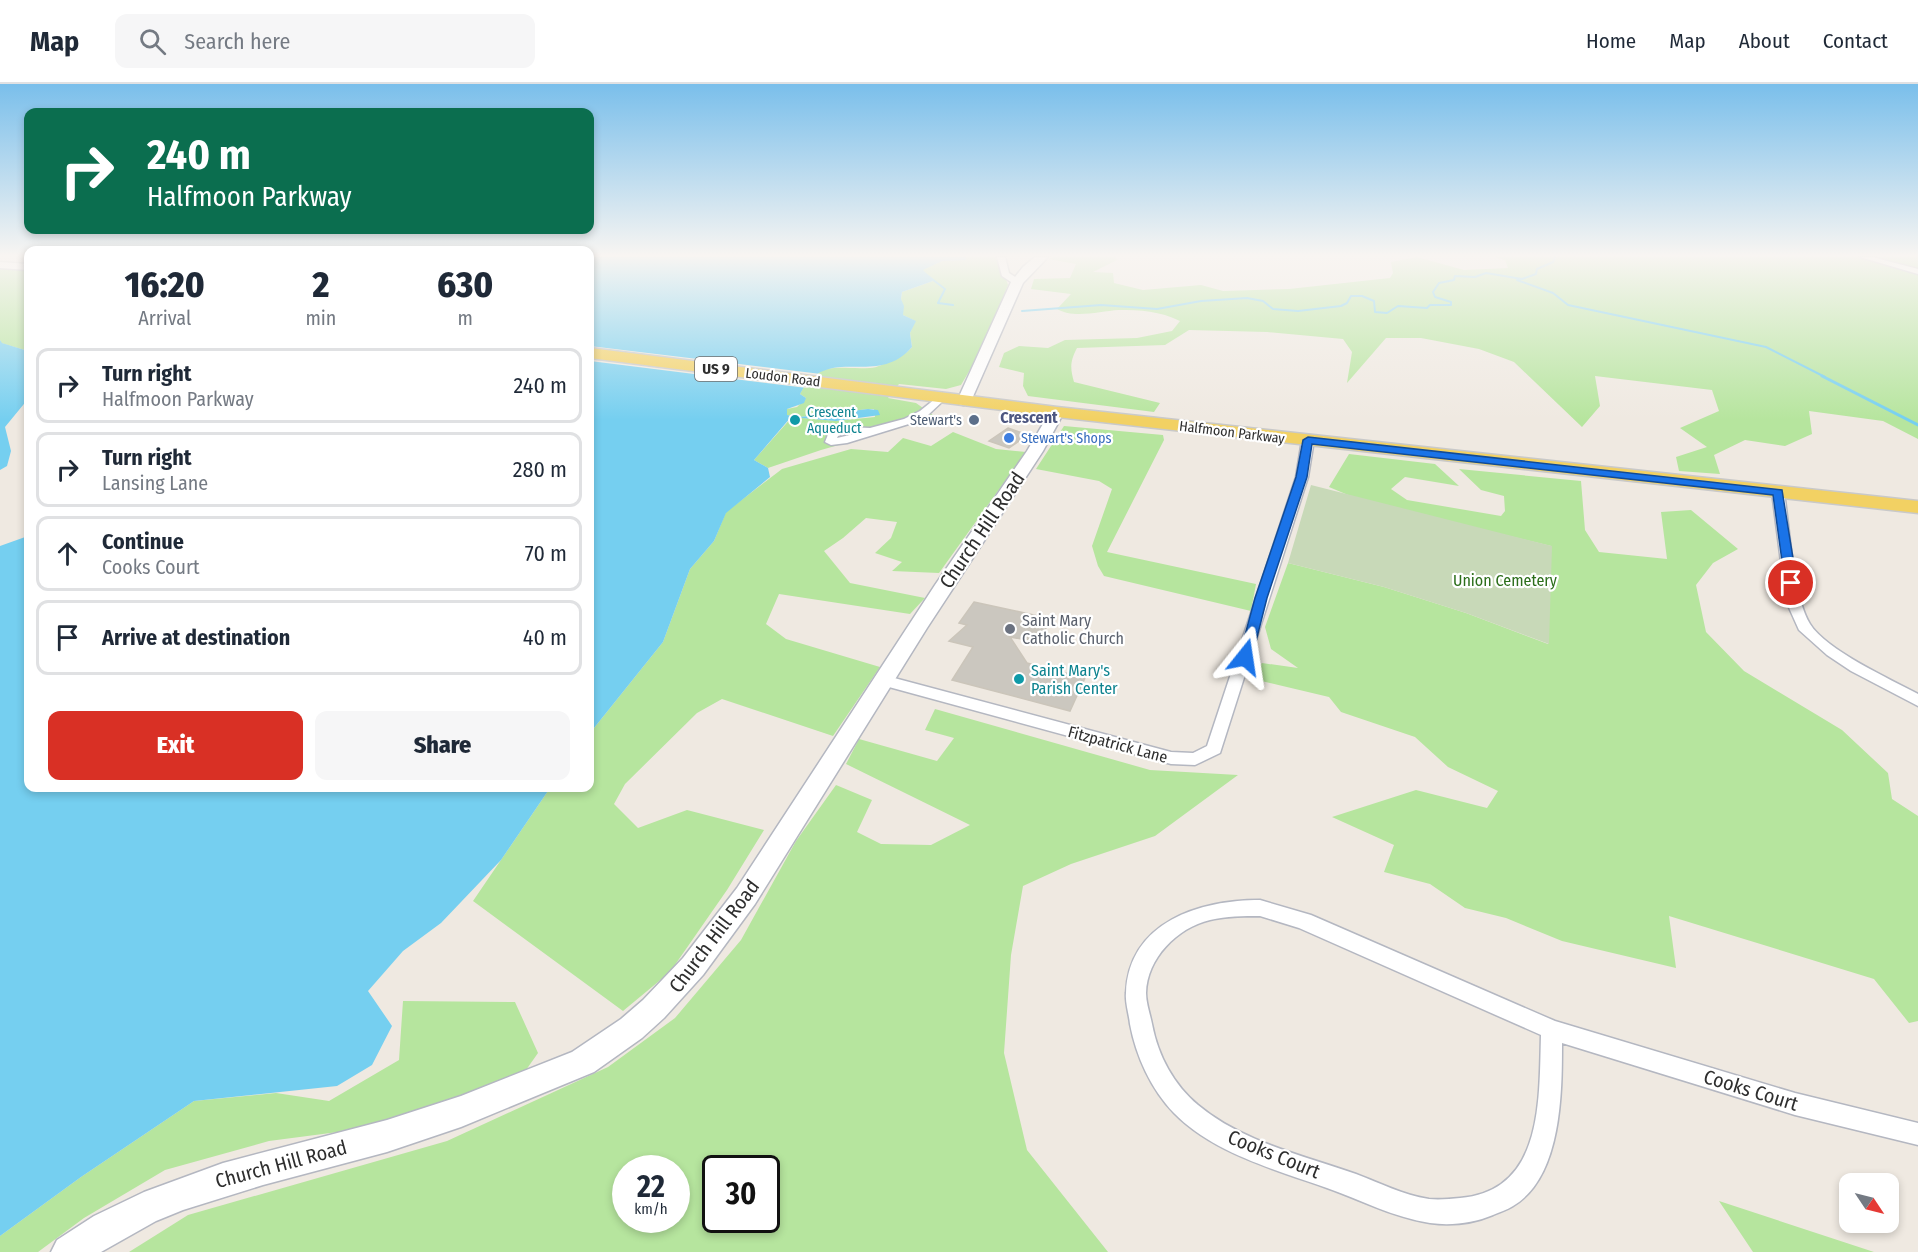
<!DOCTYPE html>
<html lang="en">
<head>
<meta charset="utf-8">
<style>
	body { margin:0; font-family:"Fira Sans Condensed",sans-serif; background:#f6f6f7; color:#1f2937; height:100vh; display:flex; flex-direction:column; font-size:22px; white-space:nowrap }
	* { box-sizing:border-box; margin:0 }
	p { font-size:20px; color:#747a83 }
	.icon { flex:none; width:33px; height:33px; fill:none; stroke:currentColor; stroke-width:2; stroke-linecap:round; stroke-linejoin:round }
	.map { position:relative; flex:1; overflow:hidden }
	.panel { position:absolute; left:24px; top:162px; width:570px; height:546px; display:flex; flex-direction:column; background:#fff; border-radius:12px; box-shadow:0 3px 9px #0003 }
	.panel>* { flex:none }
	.banner { position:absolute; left:24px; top:24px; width:570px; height:126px; border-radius:12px; box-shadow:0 3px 9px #0003; background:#0b6e4f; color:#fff; overflow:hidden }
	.needle { width:39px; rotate:125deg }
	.controls { position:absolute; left:1839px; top:1089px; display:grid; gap:12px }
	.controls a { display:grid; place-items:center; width:60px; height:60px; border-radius:12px; background:#fff; box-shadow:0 3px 9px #0003; font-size:30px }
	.speed { position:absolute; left:612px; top:1071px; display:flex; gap:12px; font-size:30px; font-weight:700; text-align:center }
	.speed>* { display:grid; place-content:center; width:78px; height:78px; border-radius:50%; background:#fff; box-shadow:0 3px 9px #0003; line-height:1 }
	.speed small { font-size:15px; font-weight:400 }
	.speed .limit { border:3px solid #111; border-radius:9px; background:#fff; color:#111 }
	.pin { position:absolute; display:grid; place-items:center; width:51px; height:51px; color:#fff; margin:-26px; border:3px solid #fff; border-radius:50%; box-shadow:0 2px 6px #0007 }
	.me { position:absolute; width:66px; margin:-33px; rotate:15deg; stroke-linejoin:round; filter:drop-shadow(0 0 4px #0008) }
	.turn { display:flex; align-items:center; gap:21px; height:126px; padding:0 24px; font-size:27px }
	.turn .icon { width:78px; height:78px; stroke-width:2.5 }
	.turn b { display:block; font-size:42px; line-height:51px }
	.eta { display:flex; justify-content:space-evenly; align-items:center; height:102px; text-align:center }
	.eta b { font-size:36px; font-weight:800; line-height:42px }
	.cta { display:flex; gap:12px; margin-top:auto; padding:12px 24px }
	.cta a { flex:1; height:69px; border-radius:12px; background:#d93025; color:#fff; font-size:24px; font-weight:800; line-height:69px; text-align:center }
	.cta a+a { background:#f6f6f7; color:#1f2937 }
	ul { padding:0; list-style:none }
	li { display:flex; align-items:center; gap:18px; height:75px; margin:0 12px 9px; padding:0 12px; border:3px solid #e0e1e3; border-radius:12px }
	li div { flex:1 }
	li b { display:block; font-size:22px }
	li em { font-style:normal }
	header { display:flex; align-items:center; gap:36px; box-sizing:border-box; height:84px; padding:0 30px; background:#fff; border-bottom:2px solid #e0e1e3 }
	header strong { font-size:28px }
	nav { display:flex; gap:33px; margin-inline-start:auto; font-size:21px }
	.search { width:420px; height:54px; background:#f6f6f7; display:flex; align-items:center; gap:15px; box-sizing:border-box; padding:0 21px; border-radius:12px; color:#747a83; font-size:22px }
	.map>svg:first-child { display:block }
	.green { fill:#b6e59e; fill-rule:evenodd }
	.cemetery { fill:#c8d9b8 }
	.water { fill:#75cff0 }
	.pier { fill:#efe9e1 }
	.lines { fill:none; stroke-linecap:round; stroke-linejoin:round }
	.stream-far1 { stroke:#75cff0; stroke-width:2 }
	.stream { stroke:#75cff0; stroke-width:3 }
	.building { fill:#cbc7bf; stroke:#cbc5ba; stroke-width:1.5 }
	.street-casing { stroke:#b4b7c1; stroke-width:3 }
	.secondary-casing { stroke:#b4b7c1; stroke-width:3 }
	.primary-casing { stroke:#c9c9c9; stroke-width:3 }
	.street { fill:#fff; fill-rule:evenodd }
	.secondary { fill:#fff; fill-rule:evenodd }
	.primary { fill:#f2d163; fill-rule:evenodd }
	.route { fill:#1a73e8; stroke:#114b97; stroke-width:1.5 }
	.culture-dot { fill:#0f9aa8; stroke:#fff; stroke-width:2 }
	.service-dot { fill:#5c6f8a; stroke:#fff; stroke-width:2 }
	.shop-dot { fill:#3f7fe0; stroke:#fff; stroke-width:2 }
	.worship-dot { fill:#6b7280; stroke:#fff; stroke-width:2 }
	.labels { text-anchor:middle; stroke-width:4.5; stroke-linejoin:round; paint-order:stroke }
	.far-street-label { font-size:14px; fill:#2e2e2e; stroke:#fff }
	.far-culture-label { font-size:14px; fill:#0d838f; stroke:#fff; text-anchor:start }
	.far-service-label { font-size:14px; fill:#4e5e75; stroke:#fff; text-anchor:end }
	.far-shop-label { font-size:14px; fill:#366cbe; stroke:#fff; text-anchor:start }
	.shield { fill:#fff; stroke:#6d6d6d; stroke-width:1.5 }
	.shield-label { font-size:15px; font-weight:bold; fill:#2e2e2e }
	.far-quarter-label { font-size:16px; font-weight:bold; fill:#4d5680; stroke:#fff }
	.park-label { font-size:16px; fill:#2c6e1b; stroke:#fff }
	.worship-label { font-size:16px; fill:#5b616d; stroke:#fff; text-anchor:start }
	.culture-label { font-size:16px; fill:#0d838f; stroke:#fff; text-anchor:start }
	.street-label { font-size:16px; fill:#2e2e2e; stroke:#fff }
	.near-street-label { font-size:20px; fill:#2e2e2e; stroke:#fff }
</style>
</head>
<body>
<header>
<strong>Map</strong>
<div class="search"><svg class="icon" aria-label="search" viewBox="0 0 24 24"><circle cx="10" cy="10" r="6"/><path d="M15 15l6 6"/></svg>Search here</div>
<nav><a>Home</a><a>Map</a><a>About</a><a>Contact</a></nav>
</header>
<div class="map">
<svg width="1918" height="1168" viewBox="0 0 1918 1168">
	<rect width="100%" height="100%" fill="#efe9e1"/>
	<!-- green -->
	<path class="green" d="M966,173H999L1008,201L984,262L961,301L946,305L899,300L888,314L916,319L933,331L916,339L821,366L768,384L754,376L792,333L836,337L875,333L874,325H868L800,333L787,331V325L797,323L806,314L800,310C818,275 837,286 870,284C877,284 885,279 892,276C900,272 906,270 912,263L910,249L915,237L903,231L901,215L902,208L933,197L922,186L942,177L966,176Z
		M1053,173H1115L1117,176L1093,188L1113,189L1114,199L1143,206L1201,201L1223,207L1289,205L1390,194L1393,189L1391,178L1417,173L1464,186L1508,184L1505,176L1495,173H1918V355L1883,337L1809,327L1812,350L1785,362L1745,356L1714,371L1720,390L1679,387L1676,373L1707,363L1680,344L1719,327L1712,306L1595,292L1600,322L1582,343L1514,278L1479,265L1421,254H1386L1347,299L1352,268L1343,255L1267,248L1189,246L1165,261L1077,264C1070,277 1070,284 1074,298L1160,319L1154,328L1028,312L1023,302L1024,289L999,283L1004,269L1019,262L1048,264L1065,256L1137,254L1172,247L1180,237C1160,227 1140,226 1119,226C1100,227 1074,235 1057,225L1071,210L1031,205L1034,195L1070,194L1076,180L1049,175Z
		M0,184L28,186V267L1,259L0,256Z
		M1064,342L1163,351L1164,356L1107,468L1256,500L1251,527L1104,492L1098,482L1092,462L1112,405L1099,397L1036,385Z
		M953,348L996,365L1026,368L939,489L892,487L902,478L875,469L891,454L897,438L866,434L843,454L824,467L850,499L925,514L910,530L779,510L766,540L786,555L880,583L833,652L722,615L697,629L625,700L614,720L638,744L687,726L764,746L727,806L670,888L623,927L473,817L550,704H590V649L663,558L690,485L714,457L726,428L782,385L851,365L888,368L903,354L931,362Z
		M1349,370L1435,380L1459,402L1405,393L1391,405L1407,416L1501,432L1505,427L1504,412L1481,406L1459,385L1581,397L1585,446L1599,468L1667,475L1661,428L1691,426L1738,465L1713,479L1696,501L1706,548L1744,587L1842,646L1888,689L1892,715L1918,732V937L1909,939L1874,895L1669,832L1676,884L1562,857L1506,834L1465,824L1430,800L1384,788L1394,761L1332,733L1416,706L1487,724L1498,707L1448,683L1415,653L1341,628L1329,613L1253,595L1262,579L1298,584L1271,565L1265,543L1288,479L1384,503L1466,529L1548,560L1551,462L1393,424L1348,411L1329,403Z
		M935,625L1150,686L1238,691L1155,752L1071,780L1023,802L1011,871L1004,969L1027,1066L1108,1168H129L188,1131L447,1057L608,983L675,934L741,856L796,757L836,701L872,716L857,748L881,760L931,761L970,741L846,680L859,655L937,677L954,654L925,646ZM626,1084H676V1136H626ZM716,1084H766V1136H716Z
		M403,917L515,918L538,969L526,986L457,1016L361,1045L269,1057L165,1086L84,1134L38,1168H0V1152L81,1093L194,1017L276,1009L329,1017L399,976Z
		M1719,1117L1874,1168H1753Z"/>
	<!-- cemetery -->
	<path class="cemetery" d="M1311,401L1552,462L1549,560L1466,529L1384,503L1288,479Z"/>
	<!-- water -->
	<path class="water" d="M590,173H966V176L942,177L923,186L933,197L902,208L901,215L904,222L903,231L916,237L910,249L912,263C876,305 827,258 800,310L806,314L804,319L787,325V331L800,333L868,325L878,326L880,331L836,337L791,333L754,376L768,384L770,393L726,429L714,457L690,485L663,558L590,649Z
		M0,256L2,259L28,267V315L5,343L11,367L7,382L0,386Z
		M28,452V704H550L501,776L441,839L403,867L368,907L392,942L372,981L337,1002L194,1017L81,1093L0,1152V462Z"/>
	<!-- pier -->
	<path class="pier" d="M590,262L821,290L807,304L590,277Z"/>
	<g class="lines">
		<!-- stream-far1 -->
		<path class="stream-far1" d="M923,188L945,205L938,219L953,221
			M1517,196L1553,209L1568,221L1766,263L1825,293
			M1022,227L1101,221L1157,225L1201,217L1247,214L1263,217L1273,225L1298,227L1341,222L1347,219L1351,212H1362L1374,217L1375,228L1387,229L1398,222L1427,224L1430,221H1451V218L1435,213L1433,208L1439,199L1454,196L1455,192L1475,193L1486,189L1522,195L1536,190L1537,185L1553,178L1555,173"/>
		<!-- stream -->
		<path class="stream" d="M1822,292L1918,341"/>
	</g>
	<!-- building -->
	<path class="building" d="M1008,344L1028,351L1009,364L989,357Z
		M974,518L1043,533L1042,536L1049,538L1039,558L1010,553L1027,579L1085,594L1070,627L952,596L973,563L949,557L967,541L959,539Z"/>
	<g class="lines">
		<!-- street casing -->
		<g class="street-casing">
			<path id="street" d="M997,173H1005L1009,189L1020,196V200H1014L1002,192Z
				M1860,173H1872L1918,185V190Z
				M940,311L944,312V316L928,331L912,339L847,359L831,361L825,358L829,348L846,343L870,344L904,335L920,327ZM847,349L854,350L837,354L838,352Z
				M1308,353L1314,356L1308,393L1220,669L1195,681L1171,680L878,600L875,596L883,591L1171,668L1193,669L1207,662L1296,393L1302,356Z
				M1778,404L1784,408C1789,441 1793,513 1810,540C1826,566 1890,595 1918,610V622L1851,587L1827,571L1799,546L1786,517L1772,408Z
				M1260,816L1311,831L1555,937L1795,1009L1918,1039V1061L1795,1031L1562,959C1562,1008 1562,1093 1513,1122C1507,1126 1499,1128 1493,1131C1474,1139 1451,1142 1430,1139C1395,1134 1361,1116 1327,1104C1276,1086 1213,1069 1174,1029C1151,1005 1136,972 1130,940C1129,930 1125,919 1126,909C1129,837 1201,816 1260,816ZM1260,832L1299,844L1541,951C1539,1015 1544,1107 1460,1114C1450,1115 1439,1116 1429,1115C1403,1111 1380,1099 1356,1090C1303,1071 1242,1058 1198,1021C1174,1001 1158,972 1152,940C1150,930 1146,919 1146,909C1147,874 1177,844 1210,836C1227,832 1243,832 1260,832Z"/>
		</g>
		<!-- secondary casing -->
		<g class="secondary-casing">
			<path id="secondary" d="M1035,173H1048L1023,199L971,317L964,321L959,320L957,317L1011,198L1023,183Z
				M0,178L28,180V186L0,184Z
				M1057,324L1064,328L1043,367L927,544L755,820L703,891L664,934L642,954L594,988L461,1043L387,1068L263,1101L183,1126L156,1137L101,1168H51L57,1156L94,1132L144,1108L223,1079L387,1036L461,1012L572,968L621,935L643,916L683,874L737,804L935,501L1027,367L1050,328Z"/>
		</g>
		<!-- primary casing -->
		<g class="primary-casing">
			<path id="primary" d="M590,264L1057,323L1918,417V429L1057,333L590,274Z"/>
		</g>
		<!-- street -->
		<use href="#street" class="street"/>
		<!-- secondary -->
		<use href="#secondary" class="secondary"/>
		<!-- primary -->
		<use href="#primary" class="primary"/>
	</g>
	<!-- sky -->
	<linearGradient id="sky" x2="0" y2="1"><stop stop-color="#7abfeb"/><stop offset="0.51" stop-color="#f8f5f2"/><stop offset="1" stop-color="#f8f5f2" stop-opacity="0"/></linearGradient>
	<rect width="1918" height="336" fill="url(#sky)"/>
	<!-- route -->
	<path class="route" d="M1308,353L1782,406L1797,499L1791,503L1785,499L1773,411L1312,360L1307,393L1267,514L1252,573L1245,577L1241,576L1239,573L1255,514L1296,393L1303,356Z"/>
	<!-- markers -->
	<g class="culture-dot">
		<circle cx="795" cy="336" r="6"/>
		<circle cx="1019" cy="595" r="6"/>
	</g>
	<circle class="service-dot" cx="974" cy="336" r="6"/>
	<circle class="shop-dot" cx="1009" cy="354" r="6"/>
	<circle class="worship-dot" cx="1010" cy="545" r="6"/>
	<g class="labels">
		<!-- far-street labels -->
		<g class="far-street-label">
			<text transform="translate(783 293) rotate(7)" y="5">Loudon Road</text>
			<text transform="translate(1232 348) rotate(7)" y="5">Halfmoon Parkway</text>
		</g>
		<!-- far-culture labels -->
		<g class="far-culture-label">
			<text x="807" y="333">Crescent<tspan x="807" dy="16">Aqueduct</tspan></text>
		</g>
		<!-- far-service labels -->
		<g class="far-service-label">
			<text x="962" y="341">Stewart's</text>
		</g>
		<!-- far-shop labels -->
		<g class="far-shop-label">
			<text x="1021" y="359">Stewart's Shops</text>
		</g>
		<!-- shield labels -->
		<rect class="shield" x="695" y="273" width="42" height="24" rx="4.5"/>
		<g class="shield-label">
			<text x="716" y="290">US 9</text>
		</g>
		<!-- far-quarter labels -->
		<g class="far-quarter-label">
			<text x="1029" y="339">Crescent</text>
		</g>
		<!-- park labels -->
		<g class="park-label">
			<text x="1505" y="502">Union Cemetery</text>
		</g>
		<!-- worship labels -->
		<g class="worship-label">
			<text x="1022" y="542">Saint Mary<tspan x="1022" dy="18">Catholic Church</tspan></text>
		</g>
		<!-- culture labels -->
		<g class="culture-label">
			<text x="1031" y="592">Saint Mary's<tspan x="1031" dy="18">Parish Center</tspan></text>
		</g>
		<!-- street labels -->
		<g class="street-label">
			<text transform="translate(1118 660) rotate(15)" y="6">Fitzpatrick Lane</text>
		</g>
		<!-- near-street labels -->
		<g class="near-street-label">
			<text transform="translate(982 446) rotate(-56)" y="7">Church Hill Road</text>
			<text transform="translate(714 852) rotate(-53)" y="7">Church Hill Road</text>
			<text transform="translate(1751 1006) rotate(17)" y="7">Cooks Court</text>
			<text transform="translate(1274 1070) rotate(22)" y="7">Cooks Court</text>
			<text transform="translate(281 1080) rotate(-15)" y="7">Church Hill Road</text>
		</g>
	</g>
</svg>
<div class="controls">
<a><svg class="needle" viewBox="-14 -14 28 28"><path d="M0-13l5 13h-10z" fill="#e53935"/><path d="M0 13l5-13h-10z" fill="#747a83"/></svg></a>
</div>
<div class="speed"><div>22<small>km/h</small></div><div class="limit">30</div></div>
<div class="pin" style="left:1791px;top:499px;background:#d93025"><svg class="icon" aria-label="arrive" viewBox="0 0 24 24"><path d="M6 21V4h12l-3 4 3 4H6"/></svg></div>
<svg class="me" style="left:1245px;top:573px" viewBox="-20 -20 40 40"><path d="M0-17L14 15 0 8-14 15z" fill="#1a73e8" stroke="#fff" stroke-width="4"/></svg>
<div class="banner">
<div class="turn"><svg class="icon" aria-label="right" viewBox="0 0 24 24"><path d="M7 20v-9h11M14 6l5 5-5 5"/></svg><div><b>240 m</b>Halfmoon Parkway</div></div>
</div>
<section class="panel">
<div class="eta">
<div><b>16:20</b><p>Arrival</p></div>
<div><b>2</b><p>min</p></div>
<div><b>630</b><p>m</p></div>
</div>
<ul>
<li><svg class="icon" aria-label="right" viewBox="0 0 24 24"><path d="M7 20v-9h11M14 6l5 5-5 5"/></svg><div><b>Turn right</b><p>Halfmoon Parkway</p></div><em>240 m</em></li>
<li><svg class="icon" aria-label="right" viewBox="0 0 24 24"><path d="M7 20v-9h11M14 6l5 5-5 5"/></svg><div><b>Turn right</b><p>Lansing Lane</p></div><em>280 m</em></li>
<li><svg class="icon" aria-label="ahead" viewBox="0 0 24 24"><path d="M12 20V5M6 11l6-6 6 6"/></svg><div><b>Continue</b><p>Cooks Court</p></div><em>70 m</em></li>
<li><svg class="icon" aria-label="arrive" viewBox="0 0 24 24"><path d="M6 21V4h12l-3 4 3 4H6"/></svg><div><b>Arrive at destination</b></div><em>40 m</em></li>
</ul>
<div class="cta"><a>Exit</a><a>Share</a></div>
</section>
</div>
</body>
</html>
